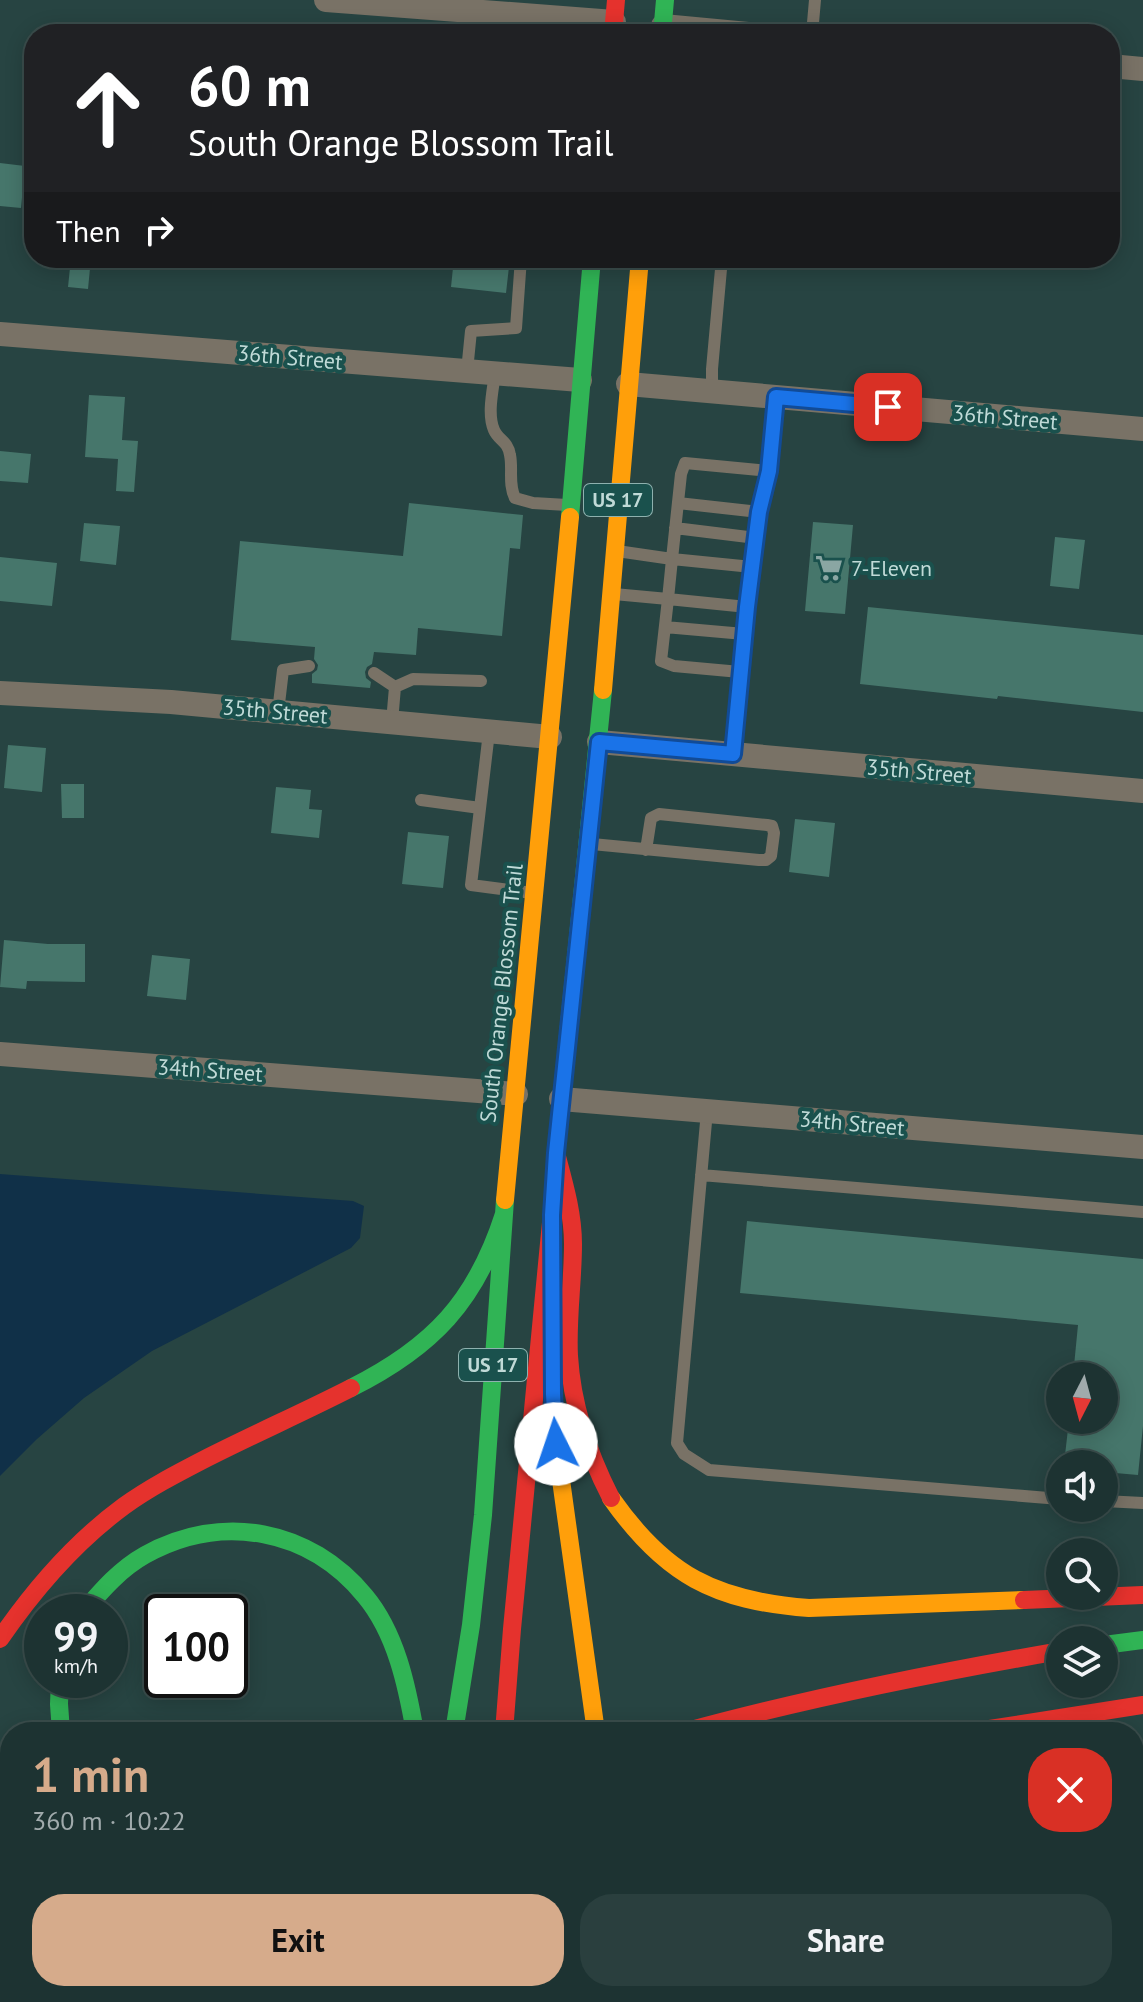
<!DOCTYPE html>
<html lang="en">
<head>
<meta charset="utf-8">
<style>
	body { margin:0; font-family:"PT Sans",sans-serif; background:#2a3f3e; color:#f1f3f6; height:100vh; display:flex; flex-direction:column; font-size:30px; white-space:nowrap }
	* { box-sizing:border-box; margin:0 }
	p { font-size:26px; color:#a0aaac }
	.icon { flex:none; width:44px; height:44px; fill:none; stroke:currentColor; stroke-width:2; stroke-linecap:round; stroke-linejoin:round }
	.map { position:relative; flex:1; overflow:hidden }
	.side { position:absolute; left:0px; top:1722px; width:1144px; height:280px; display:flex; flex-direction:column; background:#1d3332; border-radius:32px 32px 0 0; box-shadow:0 4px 20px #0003,0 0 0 2px #3b4e4d }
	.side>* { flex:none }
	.hud { position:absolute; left:24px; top:24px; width:1096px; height:244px; border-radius:32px; box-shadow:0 4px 20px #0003,0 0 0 2px #3b4e4d; background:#202124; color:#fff; overflow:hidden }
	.needle { width:52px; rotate:186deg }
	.buttons { position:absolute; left:1046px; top:1362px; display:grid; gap:16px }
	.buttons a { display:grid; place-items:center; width:72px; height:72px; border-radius:50%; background:#1d3332; box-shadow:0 4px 20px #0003,0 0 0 2px #3b4e4d; font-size:40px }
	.speed { position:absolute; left:24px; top:1594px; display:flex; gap:16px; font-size:40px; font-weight:700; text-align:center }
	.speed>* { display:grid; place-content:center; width:104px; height:104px; border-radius:50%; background:#1d3332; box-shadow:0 4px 20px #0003,0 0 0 2px #3b4e4d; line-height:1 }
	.speed small { font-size:20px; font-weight:400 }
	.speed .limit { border:4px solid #111; border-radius:12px; background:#fff; color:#111 }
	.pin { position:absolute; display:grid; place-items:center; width:68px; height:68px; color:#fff; margin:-34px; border-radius:16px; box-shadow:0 4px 12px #0006 }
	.me { position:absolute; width:88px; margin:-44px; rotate:356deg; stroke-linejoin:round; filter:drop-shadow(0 0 6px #0008) }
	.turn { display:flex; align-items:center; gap:28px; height:168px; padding:0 32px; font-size:36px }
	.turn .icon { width:104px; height:104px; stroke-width:2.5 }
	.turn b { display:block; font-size:56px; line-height:68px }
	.then { display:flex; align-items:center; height:76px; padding:0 32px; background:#0003; gap:16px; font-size:30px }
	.round { display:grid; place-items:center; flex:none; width:84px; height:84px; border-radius:32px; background:#2a3f3e }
	.headline { display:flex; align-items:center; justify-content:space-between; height:136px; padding:0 32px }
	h1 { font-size:48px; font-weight:800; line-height:60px; color:#d6ab8b }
	.action { display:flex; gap:16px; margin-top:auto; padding:16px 32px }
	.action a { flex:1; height:92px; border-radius:32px; background:#d6ab8b; color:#111; font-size:32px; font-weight:800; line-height:92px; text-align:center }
	.action a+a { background:#2a3f3e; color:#f1f3f6 }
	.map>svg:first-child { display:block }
	.water { fill:#103048 }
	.building { fill:#46766b }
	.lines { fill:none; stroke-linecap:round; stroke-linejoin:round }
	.lane { stroke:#797266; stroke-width:12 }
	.street { stroke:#797266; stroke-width:24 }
	.fast { stroke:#30b455; stroke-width:18 }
	.slow { stroke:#ff9f0a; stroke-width:18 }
	.jam { stroke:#e5322d; stroke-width:18 }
	.route-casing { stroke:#114b97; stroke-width:20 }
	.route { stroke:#1a73e8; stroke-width:14 }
	.labels { text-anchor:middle; stroke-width:8; stroke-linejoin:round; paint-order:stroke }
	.shield { fill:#1a514d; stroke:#8eb1ae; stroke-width:2 }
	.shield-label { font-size:20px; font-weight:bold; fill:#c0dad7 }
	.street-label { font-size:22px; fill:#c0dad7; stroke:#1a514d }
	.poi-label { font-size:22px; fill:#c0dad7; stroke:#1a514d; text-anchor:start }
</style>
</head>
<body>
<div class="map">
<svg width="1143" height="2002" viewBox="0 0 1143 2002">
	<rect width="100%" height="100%" fill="#274442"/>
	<!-- water -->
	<path class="water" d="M0,1174L353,1201L364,1206L360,1238L351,1248L152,1351L84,1398L37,1439L0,1476Z"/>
	<!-- building -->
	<path class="building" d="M0,163L25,166L21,208L0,206Z
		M71,258H91L88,289L68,287Z
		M454,258H510L506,293L451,287Z
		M89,395L125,397L122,440L138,441L134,492L116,491L118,459L85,457Z
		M0,451L31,454L28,483L0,481Z
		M409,503L523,515L520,549L510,548L502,636L418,628L416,655L374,652L372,664L367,667L365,672L366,678L371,682L370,688L312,683V674L317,670L318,665L314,659L315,647L231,640L240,541L403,556Z
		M813,522L853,525L845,614L805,611Z
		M84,523L120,526L116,565L80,561Z
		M1055,537L1085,540L1079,589L1050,586Z
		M0,557L57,563L52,606L0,601Z
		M868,607L1143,635V712L998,696L997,699L860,684Z
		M8,745L46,748L42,792L4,788Z
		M61,784H84V818H62Z
		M276,787L311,790L309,809L322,810L319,838L271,833Z
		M795,819L835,823L829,877L789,872Z
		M408,832L449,836L443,888L402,884Z
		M4,940L48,944H85V982L27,981L26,989L0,987Z
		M152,955L190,959L186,1000L147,996Z
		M747,1221L1143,1259V1426L1138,1475L1104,1472V1464H1064L1069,1420H1104V1376H1073L1078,1325L740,1293Z"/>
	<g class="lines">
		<!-- lane -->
		<path class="lane" d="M534,16L538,34
			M812,34L815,0
			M467,371L471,331L516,328L521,258
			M495,373C493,390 487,414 494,430C498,440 508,441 510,455C513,469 508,484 515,498L533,503L567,505
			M712,391V369L722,258
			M678,503L759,512
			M675,528L756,538
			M752,567L672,559L681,474L685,463L769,471
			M614,594L668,599L672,559L617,551
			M665,627L744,634
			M740,672L674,666L661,661L668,599L747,607
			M374,673L395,687
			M278,712L283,670L309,666
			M392,722L395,687L413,679L481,681
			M489,732L471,885L532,893
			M733,754L747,607L759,512L769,471L776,397
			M421,800L480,808
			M592,844L759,860H766L771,856L774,833L772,826L767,825L659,814L651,818L646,850
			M707,1111L677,1443L684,1454L709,1470L1060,1499
			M701,1175L1143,1212
			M1104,1501L1143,1503"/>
		<!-- street -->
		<path class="street" d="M326,0L614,22
			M663,26L748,34
			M1110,66L1143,69
			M0,334L580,380
			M628,384L1143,429
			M0,693L171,702L550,737
			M599,742L1143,791
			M0,1054L516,1094
			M561,1099L1143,1147"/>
		<!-- fast -->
		<path class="fast" d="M662,34L665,0
			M570,517L592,258
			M552,1212L556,1153L603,690
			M351,1388C433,1347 476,1301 504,1214
			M83,1612C102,1590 120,1569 145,1555C222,1512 310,1529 365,1596C396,1633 407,1686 415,1732
			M1104,1645L1143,1640
			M60,1680L59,1704L61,1732
			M454,1732L471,1625L483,1515L505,1200
			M1134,1923L1143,1922
			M287,2002L314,1992
			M750,2002L791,1992"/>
		<!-- slow -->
		<path class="slow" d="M603,690L640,258
			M505,1200L570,517
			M553,1393L556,1444L596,1732
			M611,1498C665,1575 715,1601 809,1608L1024,1600
			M1134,1827L1143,1826
			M96,2002L119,1992
			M447,2002L478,1992"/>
		<!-- jam -->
		<path class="jam" d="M613,34L616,0
			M556,1153C564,1183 573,1213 573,1244C573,1282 567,1319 569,1356C572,1407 588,1453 611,1498
			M1024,1600L1143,1595
			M0,1639C35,1588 75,1542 124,1506C149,1488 176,1474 203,1460C252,1435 302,1413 351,1388
			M504,1732L512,1629L552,1212
			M684,1732C808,1698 933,1673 1060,1651
			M970,1732L1143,1705
			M1134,1778L1143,1776
			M1134,1876L1143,1873
			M424,2002L425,1992
			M607,2002L608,1992"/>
	</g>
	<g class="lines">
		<!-- route casing -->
		<g class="route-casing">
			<path id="route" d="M556,1444L553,1394L552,1215L556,1153L599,742L733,754L747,607L759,512L769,471L776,397L888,407"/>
		</g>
		<!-- route -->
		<use href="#route" class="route"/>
	</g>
	<!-- icons -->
	<defs>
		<g id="supermarket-bare" transform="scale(2.16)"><path d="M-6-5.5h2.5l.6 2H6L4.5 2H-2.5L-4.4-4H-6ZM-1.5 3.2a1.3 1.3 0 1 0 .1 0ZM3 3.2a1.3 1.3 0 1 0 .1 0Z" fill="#8aa6a3" stroke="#1a514d" stroke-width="2.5" paint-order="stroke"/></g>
	</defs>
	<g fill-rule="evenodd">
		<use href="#supermarket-bare" x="829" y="568"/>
	</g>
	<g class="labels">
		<!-- shield labels -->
		<g class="shield">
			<rect x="584" y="484" width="68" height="32" rx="6"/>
			<rect x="459" y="1349" width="68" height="32" rx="6"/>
		</g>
		<g class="shield-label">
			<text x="618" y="507">US 17</text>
			<text x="493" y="1372">US 17</text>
		</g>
		<!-- street labels -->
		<g class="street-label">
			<text transform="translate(290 357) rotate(5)" y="8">36th Street</text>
			<text transform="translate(1005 417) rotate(5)" y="8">36th Street</text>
			<text transform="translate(275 711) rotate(5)" y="8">35th Street</text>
			<text transform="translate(919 771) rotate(5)" y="8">35th Street</text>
			<text transform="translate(501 993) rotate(-84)" y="8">South Orange Blossom Trail</text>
			<text transform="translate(210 1070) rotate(4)" y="8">34th Street</text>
			<text transform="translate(852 1123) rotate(5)" y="8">34th Street</text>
		</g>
		<!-- poi labels -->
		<g class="poi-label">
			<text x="851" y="576">7-Eleven</text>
		</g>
	</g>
</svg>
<div class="buttons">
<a><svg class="needle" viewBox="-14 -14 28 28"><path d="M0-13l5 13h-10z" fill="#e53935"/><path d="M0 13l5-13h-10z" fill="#a0aaac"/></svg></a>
<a><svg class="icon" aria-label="sound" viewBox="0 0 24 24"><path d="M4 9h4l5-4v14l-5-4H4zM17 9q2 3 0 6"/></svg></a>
<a><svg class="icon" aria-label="search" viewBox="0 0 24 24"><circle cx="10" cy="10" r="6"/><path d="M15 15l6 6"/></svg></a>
<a><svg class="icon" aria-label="layers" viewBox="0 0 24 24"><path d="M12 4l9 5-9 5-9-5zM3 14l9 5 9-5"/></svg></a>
</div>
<div class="speed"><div>99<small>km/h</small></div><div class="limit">100</div></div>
<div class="pin" style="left:888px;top:407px;background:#d93025"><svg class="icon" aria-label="arrive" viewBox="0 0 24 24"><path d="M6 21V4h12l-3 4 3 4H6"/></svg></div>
<svg class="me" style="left:556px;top:1444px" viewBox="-20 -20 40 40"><circle r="19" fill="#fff"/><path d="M0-13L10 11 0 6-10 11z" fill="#1a73e8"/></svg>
<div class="hud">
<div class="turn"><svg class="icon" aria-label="ahead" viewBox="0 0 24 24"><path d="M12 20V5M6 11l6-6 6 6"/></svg><div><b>60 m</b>South Orange Blossom Trail</div></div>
<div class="then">Then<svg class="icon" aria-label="right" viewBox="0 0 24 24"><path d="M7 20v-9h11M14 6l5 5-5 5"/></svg></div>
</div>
<section class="side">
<div class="headline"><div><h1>1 min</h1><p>360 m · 10:22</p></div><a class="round" style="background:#d93025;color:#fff"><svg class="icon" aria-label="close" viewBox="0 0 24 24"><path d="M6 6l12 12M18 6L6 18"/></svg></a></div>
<div class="action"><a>Exit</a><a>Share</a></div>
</section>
</div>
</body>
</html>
